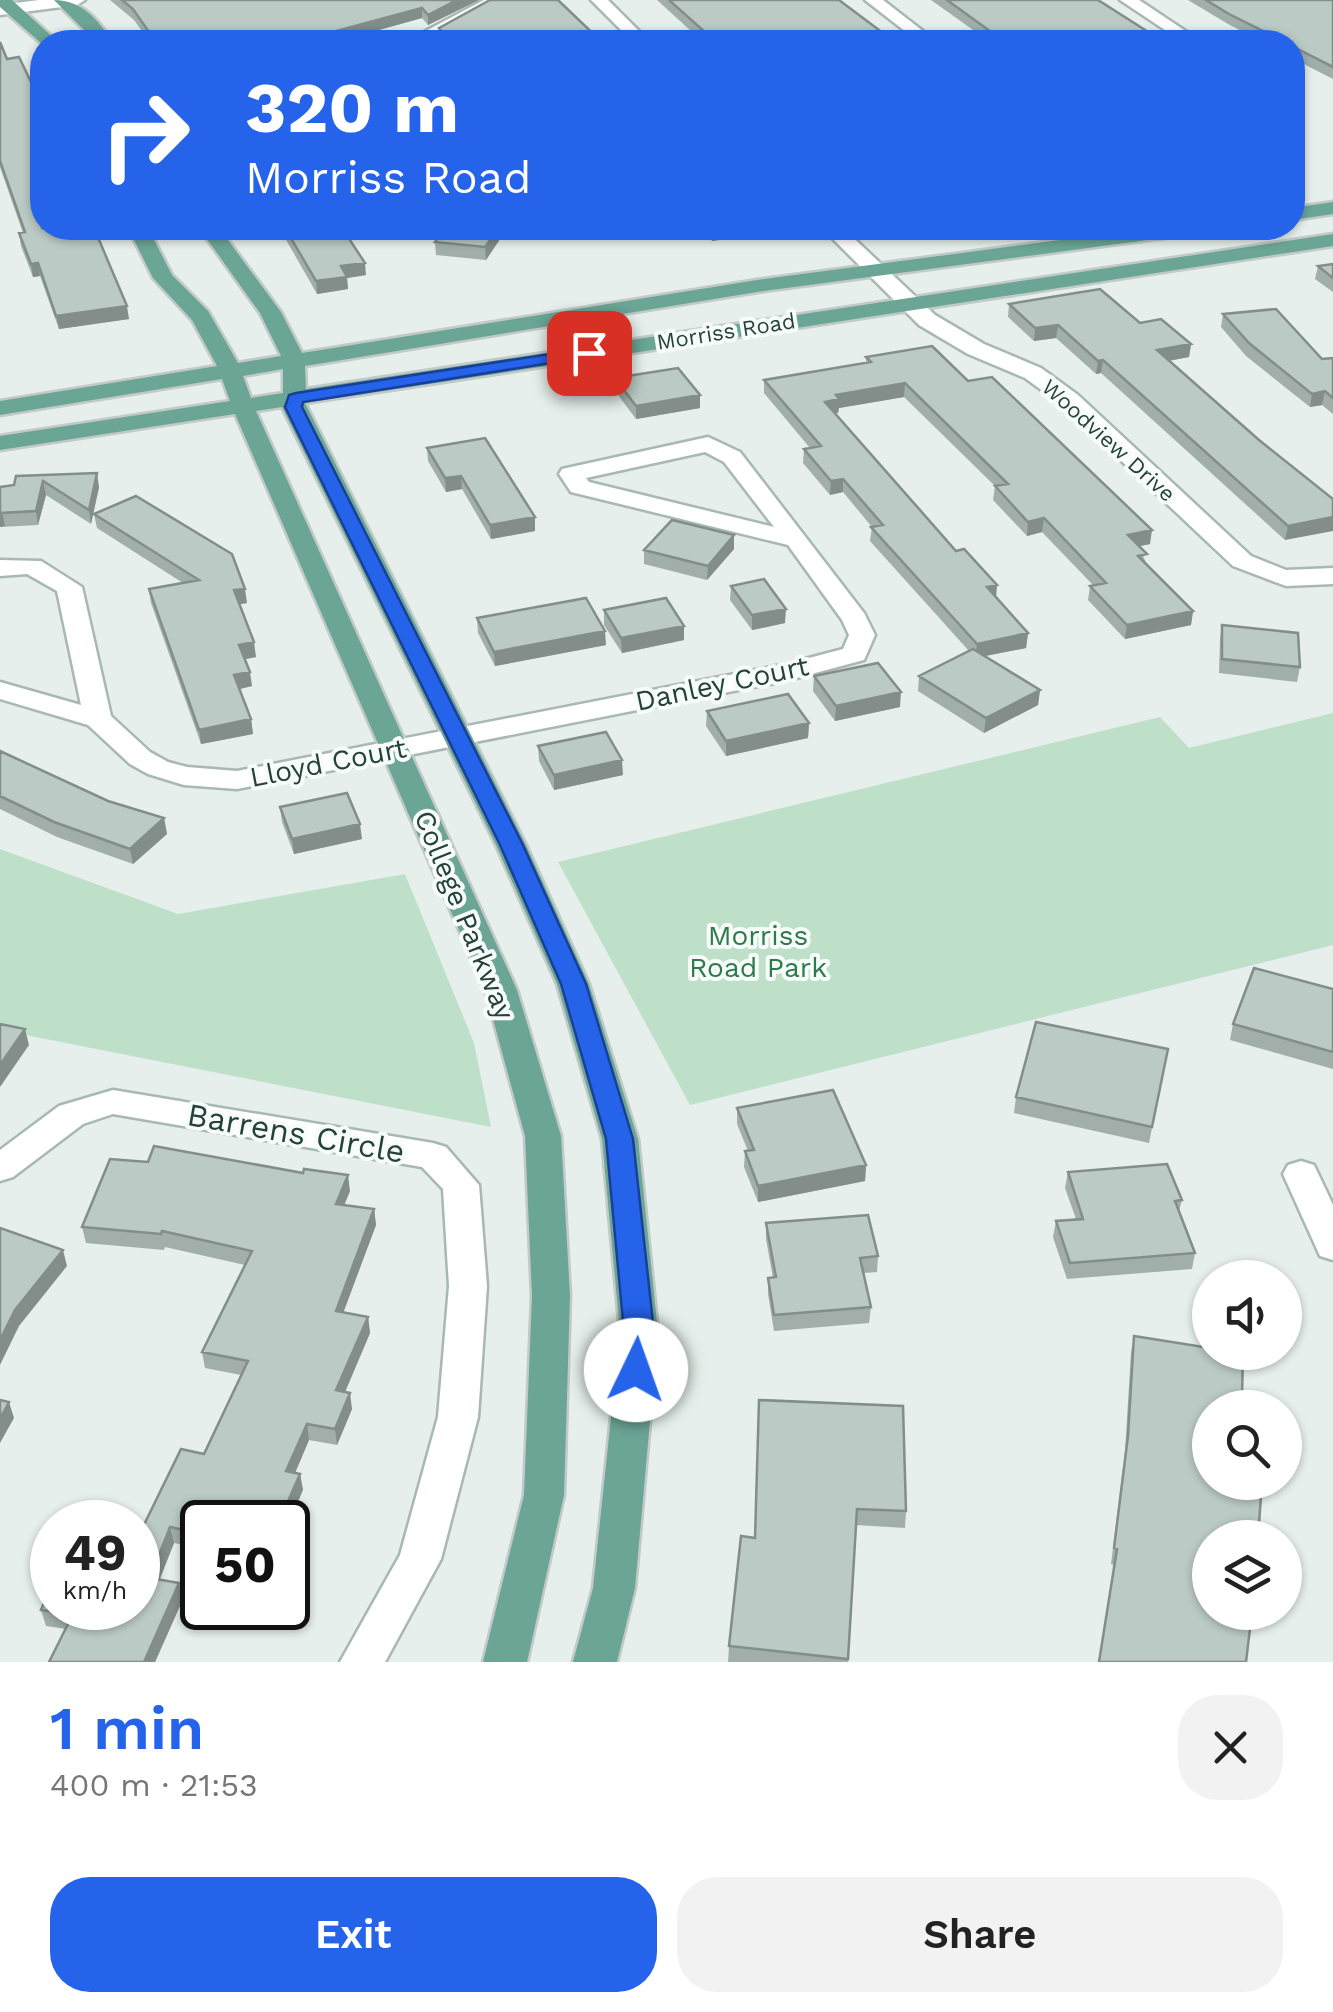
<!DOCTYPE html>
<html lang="en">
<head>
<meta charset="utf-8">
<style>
	body { margin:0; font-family:"Work Sans",sans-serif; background:#f2f2f2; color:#222; height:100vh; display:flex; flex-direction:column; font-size:38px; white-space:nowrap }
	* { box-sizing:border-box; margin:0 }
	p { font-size:32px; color:#767676 }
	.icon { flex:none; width:55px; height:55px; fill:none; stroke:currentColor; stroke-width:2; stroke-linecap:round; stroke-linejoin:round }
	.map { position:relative; height:1662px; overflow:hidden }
	.sheet { display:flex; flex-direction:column; background:#fff; flex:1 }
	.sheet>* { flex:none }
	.banner { position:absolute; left:30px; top:30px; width:1275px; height:210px; border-radius:40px; box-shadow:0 2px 8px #0004; background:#2563eb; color:#fff; overflow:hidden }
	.fabs { position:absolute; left:1192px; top:1260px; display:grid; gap:20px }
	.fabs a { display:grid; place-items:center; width:110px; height:110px; border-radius:50%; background:#fff; box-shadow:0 2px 8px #0004; font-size:50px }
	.speed { position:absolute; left:30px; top:1500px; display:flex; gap:20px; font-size:50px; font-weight:700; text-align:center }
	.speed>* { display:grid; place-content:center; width:130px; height:130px; border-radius:50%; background:#fff; box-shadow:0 2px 8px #0004; line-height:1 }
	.speed small { font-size:25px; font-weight:400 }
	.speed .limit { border:5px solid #111; border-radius:15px; background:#fff; color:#111 }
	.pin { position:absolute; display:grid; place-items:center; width:85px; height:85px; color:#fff; margin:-42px; border-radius:20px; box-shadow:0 5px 15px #0006 }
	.me { position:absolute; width:110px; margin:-55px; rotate:3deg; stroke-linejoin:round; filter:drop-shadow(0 0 8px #0008) }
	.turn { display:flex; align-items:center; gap:35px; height:210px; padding:0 50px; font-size:45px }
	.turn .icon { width:130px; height:130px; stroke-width:2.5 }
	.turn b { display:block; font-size:70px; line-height:85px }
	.round { display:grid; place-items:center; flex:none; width:105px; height:105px; border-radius:40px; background:#f2f2f2 }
	.headline { display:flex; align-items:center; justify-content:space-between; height:170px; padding:0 50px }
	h1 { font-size:60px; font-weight:600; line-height:75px; color:#2563eb }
	.button { display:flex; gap:20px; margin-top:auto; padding:20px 50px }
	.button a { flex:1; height:115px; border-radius:40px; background:#2563eb; color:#fff; font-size:40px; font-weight:600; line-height:115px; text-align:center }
	.button a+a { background:#f2f2f2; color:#222 }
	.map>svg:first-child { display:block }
	.green { fill:#bfe0c8 }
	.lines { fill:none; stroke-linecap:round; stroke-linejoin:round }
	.minor-casing { stroke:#a8b8b2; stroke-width:5 }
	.major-casing { stroke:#c2cac8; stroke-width:5 }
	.minor { fill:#fff; fill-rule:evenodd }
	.major { fill:#6aa596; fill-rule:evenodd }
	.wall { fill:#a1aea9 }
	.shaded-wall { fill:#838d89 }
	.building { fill:#bbcac4; stroke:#838d89; stroke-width:2.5 }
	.route { fill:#2563eb; stroke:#184099; stroke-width:2.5 }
	.labels { text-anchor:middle; stroke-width:8; stroke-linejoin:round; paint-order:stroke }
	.far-street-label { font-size:22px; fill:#24423a; stroke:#f7fbf9 }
	.street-label { font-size:28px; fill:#24423a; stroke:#f7fbf9 }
	.park-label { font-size:28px; fill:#2d7a4b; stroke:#f7fbf9 }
	.near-street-label { font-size:32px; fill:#24423a; stroke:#f7fbf9 }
</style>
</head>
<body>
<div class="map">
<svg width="1333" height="1662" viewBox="0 0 1333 1662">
	<rect width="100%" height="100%" fill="#e6efeb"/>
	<!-- green -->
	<path class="green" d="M1333,713V945L690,1105L558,862L1160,717L1189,748Z
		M0,849L178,914L405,874L474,1043L491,1127L0,1030Z"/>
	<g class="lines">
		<!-- minor casing -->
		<g class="minor-casing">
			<path id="minor" d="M39,0H85L77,5L0,15V5Z
				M484,0H505L425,42H405Z
				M591,0H608L650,42H633Z
				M865,0H883L937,42H919Z
				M1120,0H1139L1202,42H1183Z
				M822,228H843L935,315L984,344L1041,368L1078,395L1251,556L1286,570L1333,568V584L1286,586L1233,566L1062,405L1025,378L968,354L919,325Z
				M708,437L740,452L864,613L875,635L864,660L789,680L237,789L184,785L148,774L130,764L88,725L0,699V682L81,705L57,591L27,574L0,576V560L41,561L82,587L111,716L150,752L168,762L187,767L237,771L786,664L843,649L849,635L842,620L788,545L571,492L559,474L562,469ZM705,452L724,462L774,527L589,482L586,478Z
				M113,1090L433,1143L446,1147L479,1185L487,1286L478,1417L441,1559L385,1662H340L400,1555L438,1417L449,1286L443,1189L422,1167L113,1114L83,1124L13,1177L0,1181V1150L59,1106Z
				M1301,1161L1314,1165L1333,1205V1260L1320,1256L1283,1174L1288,1165Z"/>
		</g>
		<!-- major casing -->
		<g class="major-casing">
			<path id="major" d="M0,0H12L58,42L42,44L0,7Z
				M54,0C82,0 98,20 113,42H96Z
				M1333,202V214L1292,220V208Z
				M128,228H148L172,275L208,311L238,363L281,356L260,313L199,228H219L281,312L302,353L757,280L1151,228H1203L1193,234L757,292L305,366L306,389L1333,234V246L305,403L526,845L589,984L638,1139L658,1332L635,1588L617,1662H573L593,1588L620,1332L602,1139L557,984L496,845L282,407L256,411L517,990L561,1136L570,1296L564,1495L527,1662H483L524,1495L532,1296L525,1136L485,990L235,414L0,450V436L230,401L222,379L0,415V401L217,366L192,320L153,278ZM283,369V393L251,398L243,376Z"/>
		</g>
		<!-- minor -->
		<use href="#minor" class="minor"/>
		<!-- major -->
		<use href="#major" class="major"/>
	</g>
	<!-- wall -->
	<path class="wall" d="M110,0H479L428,25L422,18L336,42H150L134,20Z
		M657,0H839L895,42H703Z
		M931,0H1098L1164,42H990Z
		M1188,0H1333V79L1292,58V42H1262L1228,24Z
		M439,28L602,42H443L439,39Z
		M0,42L129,319L59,329L40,276L33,277L21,246L19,233H23L0,167Z
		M267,228H342L366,275L347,278L348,289L317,294L285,238L274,240Z
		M585,228H634L620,237Z
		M700,228H773V232L712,241Z
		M504,233L486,260L436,255L435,242Z
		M1333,264V292L1315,279L1318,266Z
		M1009,304L1140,323L1191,344L1189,357L1169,361L1259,440L1333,499L1285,540L1101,373L1096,374L1056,338L1034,341L1008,317Z
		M1223,314L1322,359L1333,358V414L1322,405L1310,407L1246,356L1221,327Z
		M866,357L968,381L1150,544L1139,546L1146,563L1193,611L1191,625L1125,639L1088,600L1090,586L1093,585L1042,532L1027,536L993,500L995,486L904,397L839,408L838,413H835L1028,633L1026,648L985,656L1040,690L1038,705L984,733L918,691L919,676L969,651L870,541L872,527L843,492L830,495L803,463L804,449L810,448L764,393V380L866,363Z
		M615,378L700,408L636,419L615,391Z
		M427,448L535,517V531L491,539L462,489L446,492L428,461Z
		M16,476L99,487L91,524L46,495L38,525L0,527V487L14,485Z
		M94,514L247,603L239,604L256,657L245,659L252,686L239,689L251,719L253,734L201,744L151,603L149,589L183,583L97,528Z
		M734,535V549L707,580L644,564V550Z
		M731,586L785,623L752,630L730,600Z
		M604,610L684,640L622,653L604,625Z
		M477,618L606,645L495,666L478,633Z
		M1222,625L1300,667L1297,682L1219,673L1220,639Z
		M814,676L900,707L835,721L813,691Z
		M707,711L809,723L808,738L726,756L706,726Z
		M538,746L623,775L554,790L539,761Z
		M0,751L108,801L164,818L167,834L133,864L57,837L0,809Z
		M280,807L362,839L294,854L282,822Z
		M1333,989V1069L1230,1040L1233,1024Z
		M1168,1049L1149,1143L1014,1113L1016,1097Z
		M737,1108L866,1165L865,1181L758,1202L744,1167L745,1151H748L737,1124Z
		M1068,1172L1182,1200L1179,1211L1195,1253L1192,1269L1067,1279L1053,1237L1056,1221L1076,1219L1065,1188Z
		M350,1191L344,1205L374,1209L376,1225L343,1312L368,1317L370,1333L345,1392L352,1409L337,1445L309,1440L295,1473L300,1474L303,1490L202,1522V1549L174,1543L159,1580L179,1583L183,1599L155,1662H49L66,1629L46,1626L41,1610L138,1537L204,1454L241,1375L205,1368L202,1352L245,1265L165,1247L164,1250L86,1243L82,1227Z
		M766,1223L878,1256L877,1272L864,1273L871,1307L869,1323L774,1331L768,1294V1278H773L766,1239Z
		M1134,1336L1242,1396L1114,1565L1111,1564L1125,1452L1131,1352Z
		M759,1400L906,1511L905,1528L856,1525L848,1662H728L729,1646L755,1538Z"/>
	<!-- shaded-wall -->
	<path class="shaded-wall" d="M457,0H479L428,25V15Z
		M422,8V18L335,42L329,33Z
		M273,228H284L285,238L274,240Z
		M499,228H504V233L486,260L485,247Z
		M620,228H634L620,237Z
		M719,228H773V232L712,241V229Z
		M38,263L40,276L33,277L31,264Z
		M365,263L366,275L347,278L348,289L317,294L316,281L341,266Z
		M127,306L129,319L59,329L56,316Z
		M1058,325L1056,338L1034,341L1035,328Z
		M1191,344L1189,357L1155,363L1157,350Z
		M1103,360L1101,373L1096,374L1098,361Z
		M905,383L904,397L839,408L838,413L825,415V402L836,395Z
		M1325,391L1322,405L1310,407L1312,394Z
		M700,395V408L636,419V406Z
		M97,473L99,487L91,524L89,510Z
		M461,476L462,489L446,492L445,478Z
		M843,479V492L830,495L831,481Z
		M43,481L46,495L38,525L36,511Z
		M2,512L5,526L0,527V513Z
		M535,517V531L491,539L490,525Z
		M1333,517V531L1285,540L1288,526Z
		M1044,518L1042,532L1027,536L1028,522Z
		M1152,530L1150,544L1126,549L1128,535Z
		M734,535V549L707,580L708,566Z
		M997,585L996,599L987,587Z
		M245,589L247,603L236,605L234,590Z
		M786,609L785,623L752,630V615Z
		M1193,611L1191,625L1125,639L1127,625Z
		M684,626V640L622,653L621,638Z
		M605,631L606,645L495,666L494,652Z
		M1028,633L1026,648L975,658L977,644Z
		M254,642L256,657L241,660L239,645Z
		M250,672L252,686L236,690L234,675Z
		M1040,690L1038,705L984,733L986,718Z
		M901,692L900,707L835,721L836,706Z
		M251,719L253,734L201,744L199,730Z
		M809,723L808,738L726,756V741Z
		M622,760L623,775L554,790V775Z
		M164,818L167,834L133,864L130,849Z
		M360,824L362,839L294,854L292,839Z
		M25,1029L29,1045L0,1087V1065Z
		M866,1165L865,1181L758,1202V1186Z
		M348,1175L350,1191L338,1220L336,1204Z
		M374,1209L376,1225L338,1327L336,1311Z
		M63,1250L67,1266L19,1326L0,1365V1340L15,1310Z
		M368,1317L370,1333L339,1406L336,1390Z
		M350,1393L352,1409L337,1445L335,1429Z
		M9,1402L14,1418L0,1443V1419Z
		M307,1424L309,1440L289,1487L286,1471Z
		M300,1474L303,1490L288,1525V1522H279Z
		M170,1527L174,1543L154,1594L150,1578Z
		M179,1583L183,1599L155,1662H144Z"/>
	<!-- building -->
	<path class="building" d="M122,0H457L428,15L422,8L329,33L336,42H156L133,9Z
		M490,0H558L602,42H451L439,28Z
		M669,0H839L895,42H716Z
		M947,0H1098L1164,42H1005Z
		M1206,0H1333V67L1292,46V42H1285L1229,14Z
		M0,42L7,59L19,57L42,105V228H94L127,306L56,316L38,263L31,264L19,233L25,232L0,161Z
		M285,228H342L365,263L341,266L347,277L316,281Z
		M446,228H499L485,247L435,242Z
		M1333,264V278L1318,266Z
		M1100,289L1140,323L1161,319L1191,344L1157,350L1259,440L1333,499V517L1288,526L1103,360L1098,361L1058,325L1035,328L1009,304Z
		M1276,309L1322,359L1333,358V398L1325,391L1312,394L1249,343L1223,314Z
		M932,346L968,381L992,377L1152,530L1128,535L1147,554L1138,556L1193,611L1127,625L1090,586L1106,583L1044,518L1028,522L995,486L1008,484L905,383L836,395L839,399L825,402L956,551L964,549L997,585L987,587L1028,633L977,644L871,527L883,525L843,479L831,481L804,449L821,446L764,380L871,362L866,357Z
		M678,368L700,395L636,406L615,378Z
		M485,438L535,517L490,525L461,476L445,478L427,448Z
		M97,473L89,510L43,481L36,511L0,513V487L14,485L16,476Z
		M136,496L232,554L245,589L234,590L254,642L239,645L250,672L234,675L251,719L199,730L149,589L199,580L94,514Z
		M672,520L734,535L708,566L644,550Z
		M764,579L786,609L752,615L731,586Z
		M586,598L605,631L494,652L477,618Z
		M666,598L684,626L621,638L604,610Z
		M1222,625L1298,633L1300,667L1222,659Z
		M973,649L1040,690L986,718L919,676Z
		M878,663L901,692L836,706L814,676Z
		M788,694L809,723L726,741L707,711Z
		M606,732L622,760L554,775L538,746Z
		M0,751L108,801L164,818L130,849L54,822L0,796Z
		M347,793L360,824L292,839L280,807Z
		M1254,968L1333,989V1052L1233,1024Z
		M1036,1022L1168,1049L1152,1127L1016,1097Z
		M0,1024L25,1029L0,1065Z
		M833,1090L866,1165L758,1186L745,1151L754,1150L737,1108Z
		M154,1146L303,1173L304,1169L348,1175L336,1204L374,1209L336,1311L368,1317L336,1390L350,1393L335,1429L307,1424L286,1471L300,1474L279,1522H202V1534L170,1527L150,1578L179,1583L144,1662H49L73,1614L41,1610L52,1583V1608H138V1537L181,1449L204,1454L248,1361L202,1352L252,1251L162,1231L161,1234L82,1227L110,1159L148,1162Z
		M1167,1164L1182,1200L1175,1201L1195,1253L1070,1263L1056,1221L1083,1219L1068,1172Z
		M868,1215L878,1256L860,1258L871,1307L774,1315L768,1278L776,1277L766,1223Z
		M0,1228L63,1250L15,1310L0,1340Z
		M1134,1336L1210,1348V1352L1243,1354L1242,1396L1267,1400V1408H1210V1482H1262L1258,1538H1210V1612H1252L1246,1662H1099L1117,1549L1114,1548L1128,1436Z
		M0,1400L9,1402L0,1419Z
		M759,1400L903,1406L906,1511L857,1509L848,1659L729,1646L741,1536L755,1538Z"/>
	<!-- route -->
	<path class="route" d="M589,348L597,353L595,356L303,402L302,407L523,845L586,984L633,1139L654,1332L646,1378L636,1382L625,1378L621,1370L624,1332L606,1139L561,984L500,845L285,407L289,395L296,393Z"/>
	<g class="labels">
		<!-- far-street labels -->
		<g class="far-street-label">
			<text transform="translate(726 331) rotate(-9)" y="8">Morriss Road</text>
			<text transform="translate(1109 440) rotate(42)" y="8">Woodview Drive</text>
		</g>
		<!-- street labels -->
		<g class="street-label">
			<text transform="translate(722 683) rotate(-12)" y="10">Danley Court</text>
			<text transform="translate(328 762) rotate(-11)" y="10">Lloyd Court</text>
			<text transform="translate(465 915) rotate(68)" y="10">College Parkway</text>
		</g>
		<!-- park labels -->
		<g class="park-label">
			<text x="758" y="945">Morriss<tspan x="758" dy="32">Road Park</tspan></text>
		</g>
		<!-- near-street labels -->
		<g class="near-street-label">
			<text transform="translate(296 1133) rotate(10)" y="11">Barrens Circle</text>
		</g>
	</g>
</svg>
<div class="fabs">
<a><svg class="icon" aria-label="sound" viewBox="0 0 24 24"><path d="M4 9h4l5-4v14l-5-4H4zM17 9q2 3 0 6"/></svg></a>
<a><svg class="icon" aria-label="search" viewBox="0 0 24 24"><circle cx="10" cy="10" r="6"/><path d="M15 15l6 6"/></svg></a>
<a><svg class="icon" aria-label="layers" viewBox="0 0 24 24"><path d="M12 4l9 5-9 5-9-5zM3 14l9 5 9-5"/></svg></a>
</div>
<div class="speed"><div>49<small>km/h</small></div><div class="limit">50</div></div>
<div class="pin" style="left:589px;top:353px;background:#d93025"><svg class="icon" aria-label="arrive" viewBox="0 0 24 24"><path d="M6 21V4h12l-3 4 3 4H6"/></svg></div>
<svg class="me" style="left:636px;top:1370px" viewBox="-20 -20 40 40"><circle r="19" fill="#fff"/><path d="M0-13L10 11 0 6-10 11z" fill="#2563eb"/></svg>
<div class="banner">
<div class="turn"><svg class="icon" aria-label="right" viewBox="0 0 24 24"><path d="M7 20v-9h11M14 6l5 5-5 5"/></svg><div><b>320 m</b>Morriss Road</div></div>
</div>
</div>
<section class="sheet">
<div class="headline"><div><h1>1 min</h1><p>400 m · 21:53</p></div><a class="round"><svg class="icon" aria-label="close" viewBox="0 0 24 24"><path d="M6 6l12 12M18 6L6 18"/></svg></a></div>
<div class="button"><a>Exit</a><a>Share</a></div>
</section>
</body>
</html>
